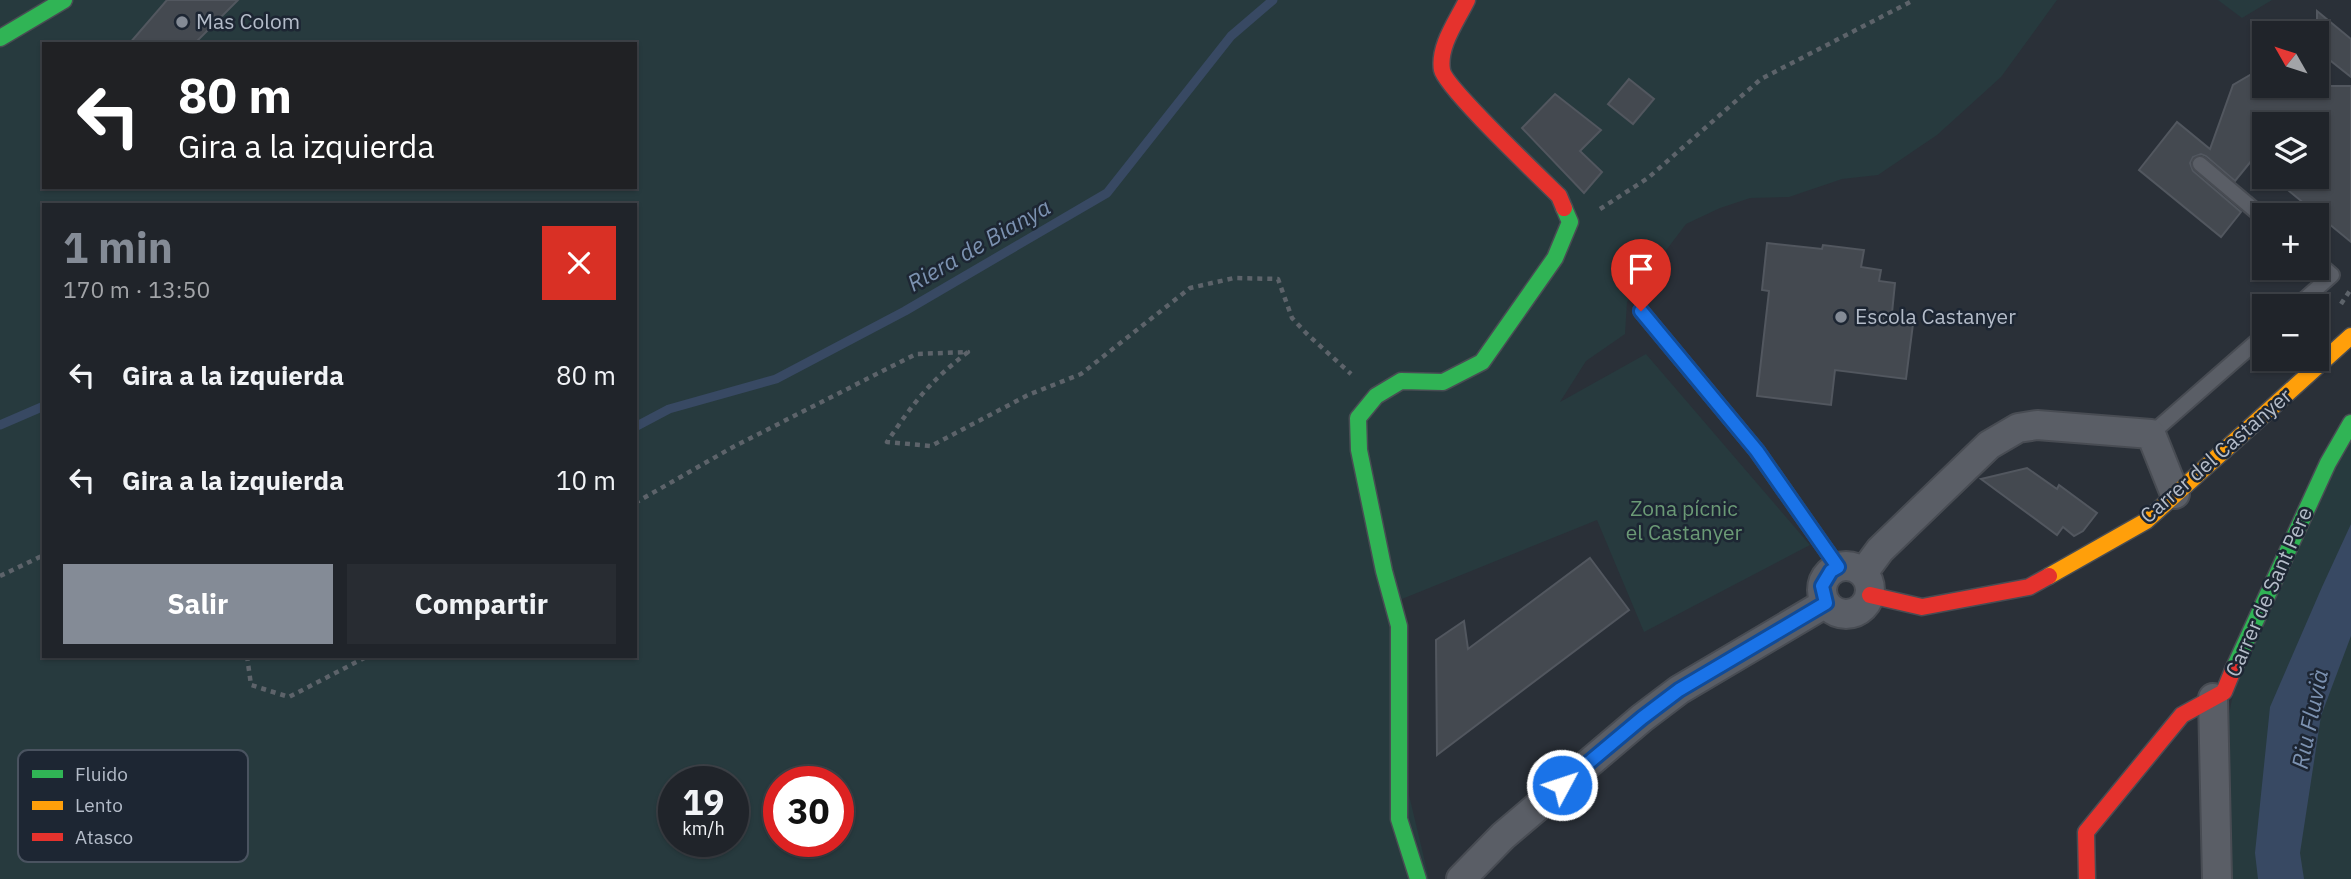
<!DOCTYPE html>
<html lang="es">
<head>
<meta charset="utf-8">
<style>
	body { margin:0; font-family:"IBM Plex Sans",sans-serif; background:#282c32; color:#f1f3f6; height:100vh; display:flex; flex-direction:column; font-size:26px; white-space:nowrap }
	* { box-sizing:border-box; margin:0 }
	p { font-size:23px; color:#a2a4a8 }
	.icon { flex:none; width:38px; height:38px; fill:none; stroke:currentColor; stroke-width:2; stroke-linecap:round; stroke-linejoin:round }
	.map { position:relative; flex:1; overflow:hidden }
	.panel { position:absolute; left:42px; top:203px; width:595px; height:455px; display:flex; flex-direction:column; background:#20242a; border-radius:0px; box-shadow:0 2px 5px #0004,0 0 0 2px #3d4147 }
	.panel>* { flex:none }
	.hud { position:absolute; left:42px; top:42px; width:595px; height:147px; border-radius:0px; box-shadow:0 2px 5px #0004,0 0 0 2px #3d4147; background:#202124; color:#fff; overflow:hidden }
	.needle { width:46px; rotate:309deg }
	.fabs { position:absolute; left:2252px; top:21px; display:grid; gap:14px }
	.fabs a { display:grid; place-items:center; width:77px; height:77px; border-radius:0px; background:#20242a; box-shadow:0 2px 5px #0004,0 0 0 2px #3d4147; font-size:35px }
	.speed { position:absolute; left:658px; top:766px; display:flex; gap:14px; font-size:35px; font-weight:700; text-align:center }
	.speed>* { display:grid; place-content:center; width:91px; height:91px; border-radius:50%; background:#20242a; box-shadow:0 2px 5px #0004,0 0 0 2px #3d4147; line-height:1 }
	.speed small { font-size:18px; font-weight:400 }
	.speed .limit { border:10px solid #d22; background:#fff; color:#111 }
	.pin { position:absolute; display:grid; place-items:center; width:60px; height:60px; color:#fff; margin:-72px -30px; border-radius:50% 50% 50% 0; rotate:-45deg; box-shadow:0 0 7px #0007 }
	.pin .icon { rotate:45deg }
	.me { position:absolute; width:77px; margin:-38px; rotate:50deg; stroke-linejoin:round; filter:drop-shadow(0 0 5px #0008) }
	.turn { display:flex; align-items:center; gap:24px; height:147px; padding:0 21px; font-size:32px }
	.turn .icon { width:91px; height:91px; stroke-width:2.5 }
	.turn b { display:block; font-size:49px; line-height:60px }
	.round { display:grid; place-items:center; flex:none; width:74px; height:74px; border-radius:0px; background:#282c32 }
	.overview { display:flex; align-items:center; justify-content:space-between; height:119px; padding:0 21px }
	h1 { font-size:42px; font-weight:700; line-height:52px; color:#848b96 }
	.button { display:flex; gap:14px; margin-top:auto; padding:14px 21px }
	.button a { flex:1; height:80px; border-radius:0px; background:#848b96; color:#fff; font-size:28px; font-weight:700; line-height:80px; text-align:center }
	.button a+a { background:#282c32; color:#f1f3f6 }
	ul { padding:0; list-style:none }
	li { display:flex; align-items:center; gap:21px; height:105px; padding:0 21px }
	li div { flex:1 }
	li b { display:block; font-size:26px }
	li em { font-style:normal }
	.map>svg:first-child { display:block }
	.green { fill:#273a3e; fill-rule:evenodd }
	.water { fill:#384963 }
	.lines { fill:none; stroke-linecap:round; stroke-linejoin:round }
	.stream { stroke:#384963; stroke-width:9 }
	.building { fill:#444950; stroke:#52575f; stroke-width:2 }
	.lane-casing { stroke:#484c53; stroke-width:18 }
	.street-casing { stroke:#484c53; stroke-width:32 }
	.fast-casing { stroke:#484c53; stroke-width:19 }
	.slow-casing { stroke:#484c53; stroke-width:19 }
	.jam-casing { stroke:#484c53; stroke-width:19 }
	.path { stroke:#5d636a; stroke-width:4.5; stroke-dasharray:5 5; stroke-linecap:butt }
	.lane { stroke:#5a5e66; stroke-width:14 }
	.street { stroke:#5a5e66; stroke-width:28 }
	.fast { stroke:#30b455; stroke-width:16 }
	.slow { stroke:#ff9f0a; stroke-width:16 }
	.jam { stroke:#e5322d; stroke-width:16 }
	.route-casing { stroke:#114b97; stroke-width:18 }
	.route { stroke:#1a73e8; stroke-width:12 }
	.poi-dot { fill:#848b96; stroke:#1d2633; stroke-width:2.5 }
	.labels { text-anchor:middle; stroke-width:5; stroke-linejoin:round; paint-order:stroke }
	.poi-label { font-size:21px; fill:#b4bcc9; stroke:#1d2633; text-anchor:start }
	.street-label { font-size:21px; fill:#b4bcc9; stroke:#1d2633 }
	.park-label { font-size:21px; fill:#6b9a76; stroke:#1d2633 }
	.water-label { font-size:23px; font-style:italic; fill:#7c92b1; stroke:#1d2633 }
	.key { fill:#1d2633; stroke:#4a5360; stroke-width:2 }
	.key-label { font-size:19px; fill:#b4bcc9 }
</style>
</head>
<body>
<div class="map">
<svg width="2351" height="879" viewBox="0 0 2351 879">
	<rect width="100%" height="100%" fill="#2a3038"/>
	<!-- green -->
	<path class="green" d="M0,0H2057L2001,77L1937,135L1878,175L1842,179L1789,197L1750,198L1720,208L1686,224L1627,302L1625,334L1586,361L1560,402L1646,354L1810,545L1644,632L1597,520L1402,599L1409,795L1429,879H0ZM44,44H635V187H44ZM44,205H635V656H44ZM674,782H733V842H674ZM779,782H838V842H779Z
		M2218,0H2272L2242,18Z
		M2351,436V879H2228L2223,742L2235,685Z"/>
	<!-- water -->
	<path class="water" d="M2351,524V636L2321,716L2300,853L2304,879H2258L2255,853L2270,707L2322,587Z"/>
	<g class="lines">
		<!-- stream -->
		<path class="stream" d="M0,425L44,406
			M635,427L669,409L776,379L905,311L1107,193L1231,36L1273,0"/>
	</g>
	<!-- building -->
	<path class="building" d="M167,0H238L194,44H129Z
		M2317,11L2351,39V77L2317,50Z
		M2255,72L2264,86H2351V242L2272,177H2317V124H2264V170L2252,160L2235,181L2206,156L2201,154L2193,157L2190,163L2193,171L2241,212L2221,237L2139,170L2177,122L2210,149L2233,85Z
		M1629,79L1654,99L1633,124L1608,104Z
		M1555,94L1601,130L1580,151L1602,172L1584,193L1522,128Z
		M1767,243L1822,249L1823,245L1864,250L1861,267L1881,270L1879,281L1895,283L1892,313L1914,316L1906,379L1835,370L1831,405L1757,396L1769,291L1762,290Z
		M2027,468L2057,489L2059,485L2097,513L2083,531L2074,536L2063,527L2057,535L1981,479Z
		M1590,558L1629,610L1437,755L1436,640L1464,621L1468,649Z"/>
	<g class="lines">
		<!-- lane casing -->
		<g class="lane-casing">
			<path id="lane" d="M2200,164L2264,218
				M2297,306L2332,275L2317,262
				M1641,311L1757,451L1838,567
				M2151,434L2264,335"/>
		</g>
		<!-- street casing -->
		<g class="street-casing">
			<path id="street" d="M1822 590a24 24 0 1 1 48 0a24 24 0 1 1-48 0Z
				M1863,573L1880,550L1989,445L2018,428L2037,425L2151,434L2175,494
				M2213,698L2217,879
				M1461,879L1503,836L1642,718L1679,690L1826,603"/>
		</g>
		<!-- fast casing -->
		<g class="fast-casing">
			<path id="fast" d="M0,38L64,0
				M2233,670L2328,463L2351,423
				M1418,879L1399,819V626L1384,571L1359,450L1358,418L1376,396L1401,381L1443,382L1482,362L1555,258L1570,222L1564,208"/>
		</g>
		<!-- slow casing -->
		<g class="slow-casing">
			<path id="slow" d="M2049,576L2146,521L2351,336"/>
		</g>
		<!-- jam casing -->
		<g class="jam-casing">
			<path id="jam" d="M1467,0C1457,21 1438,46 1442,70C1445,87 1540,177 1559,196L1564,208
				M1870,595L1922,607L2029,587L2049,576
				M2087,879L2086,832L2182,715L2224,692L2233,670"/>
		</g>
		<!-- path -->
		<path class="path" d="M1600,209L1648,178L1761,79L1914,0
			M2341,304L2351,289
			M635,503L733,447L916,354L968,352C930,381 914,402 887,442L931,446L1028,395L1081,374L1190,288L1234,278L1278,279L1292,318L1307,334L1351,374
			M0,576L44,555
			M247,656L251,685L289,697L368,656"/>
		<!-- lane -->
		<use href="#lane" class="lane"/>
		<!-- street -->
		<use href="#street" class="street"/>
		<!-- fast -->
		<use href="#fast" class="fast"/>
		<!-- slow -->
		<use href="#slow" class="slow"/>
		<!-- jam -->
		<use href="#jam" class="jam"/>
	</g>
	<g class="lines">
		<!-- route casing -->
		<g class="route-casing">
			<path id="route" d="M1562,785L1642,718L1679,690L1826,603L1822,586L1831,571L1838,567L1757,451L1641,311"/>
		</g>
		<!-- route -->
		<use href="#route" class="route"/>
	</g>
	<!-- markers -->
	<g class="poi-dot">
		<circle cx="182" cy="22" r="7"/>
		<circle cx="1841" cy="317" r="7"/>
	</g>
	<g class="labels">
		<!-- poi labels -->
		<g class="poi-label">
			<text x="196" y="29">Mas Colom</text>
			<text x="1855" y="324">Escola Castanyer</text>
		</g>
		<!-- street labels -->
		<g class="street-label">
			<text transform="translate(2216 456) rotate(-41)" y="7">Carrer del Castanyer</text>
			<text transform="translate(2269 592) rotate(-66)" y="7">Carrer de Sant Pere</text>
		</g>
		<!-- park labels -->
		<g class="park-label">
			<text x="1684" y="516">Zona pícnic<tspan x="1684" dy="24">el Castanyer</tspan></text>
		</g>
		<!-- water labels -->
		<g class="water-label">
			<text transform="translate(979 245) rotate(-30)" y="8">Riera de Bianya</text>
			<text transform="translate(2310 719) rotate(-78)" y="8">Riu Fluvià</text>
		</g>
	</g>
	<!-- legend -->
	<rect x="18" y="750" width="230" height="112" rx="10" class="key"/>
	<rect x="32" y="770" width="31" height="8" fill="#30b455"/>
	<rect x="32" y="801" width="31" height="9" fill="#ff9f0a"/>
	<rect x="32" y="833" width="31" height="8" fill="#e5322d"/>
	<g class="key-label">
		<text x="75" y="781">Fluido</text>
		<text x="75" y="812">Lento</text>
		<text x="75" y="844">Atasco</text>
	</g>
</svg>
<div class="fabs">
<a><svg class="needle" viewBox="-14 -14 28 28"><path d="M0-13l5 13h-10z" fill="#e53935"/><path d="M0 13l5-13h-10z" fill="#a2a4a8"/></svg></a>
<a><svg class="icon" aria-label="layers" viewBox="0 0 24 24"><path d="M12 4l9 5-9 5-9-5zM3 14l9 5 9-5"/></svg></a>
<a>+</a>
<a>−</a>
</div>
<div class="speed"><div>19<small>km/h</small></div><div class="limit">30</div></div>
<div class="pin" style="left:1641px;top:311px;background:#d93025"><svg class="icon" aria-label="arrive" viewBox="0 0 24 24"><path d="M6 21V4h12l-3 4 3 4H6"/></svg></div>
<svg class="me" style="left:1562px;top:785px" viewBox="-20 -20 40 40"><circle r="17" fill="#1a73e8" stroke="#fff" stroke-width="3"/><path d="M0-11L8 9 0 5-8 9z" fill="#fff"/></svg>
<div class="hud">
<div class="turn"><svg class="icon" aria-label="left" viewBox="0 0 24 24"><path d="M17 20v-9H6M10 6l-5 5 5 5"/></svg><div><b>80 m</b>Gira a la izquierda</div></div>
</div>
<section class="panel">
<div class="overview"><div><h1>1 min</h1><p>170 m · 13:50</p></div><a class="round" style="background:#d93025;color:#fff"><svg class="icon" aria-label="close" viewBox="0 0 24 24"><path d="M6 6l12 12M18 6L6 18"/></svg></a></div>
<ul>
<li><svg class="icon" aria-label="left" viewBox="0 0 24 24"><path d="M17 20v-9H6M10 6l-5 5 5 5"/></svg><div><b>Gira a la izquierda</b></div><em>80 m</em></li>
<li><svg class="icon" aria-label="left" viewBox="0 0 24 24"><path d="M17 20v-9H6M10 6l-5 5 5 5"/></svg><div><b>Gira a la izquierda</b></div><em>10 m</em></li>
</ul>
<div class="button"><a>Salir</a><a>Compartir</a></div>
</section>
</div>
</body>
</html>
